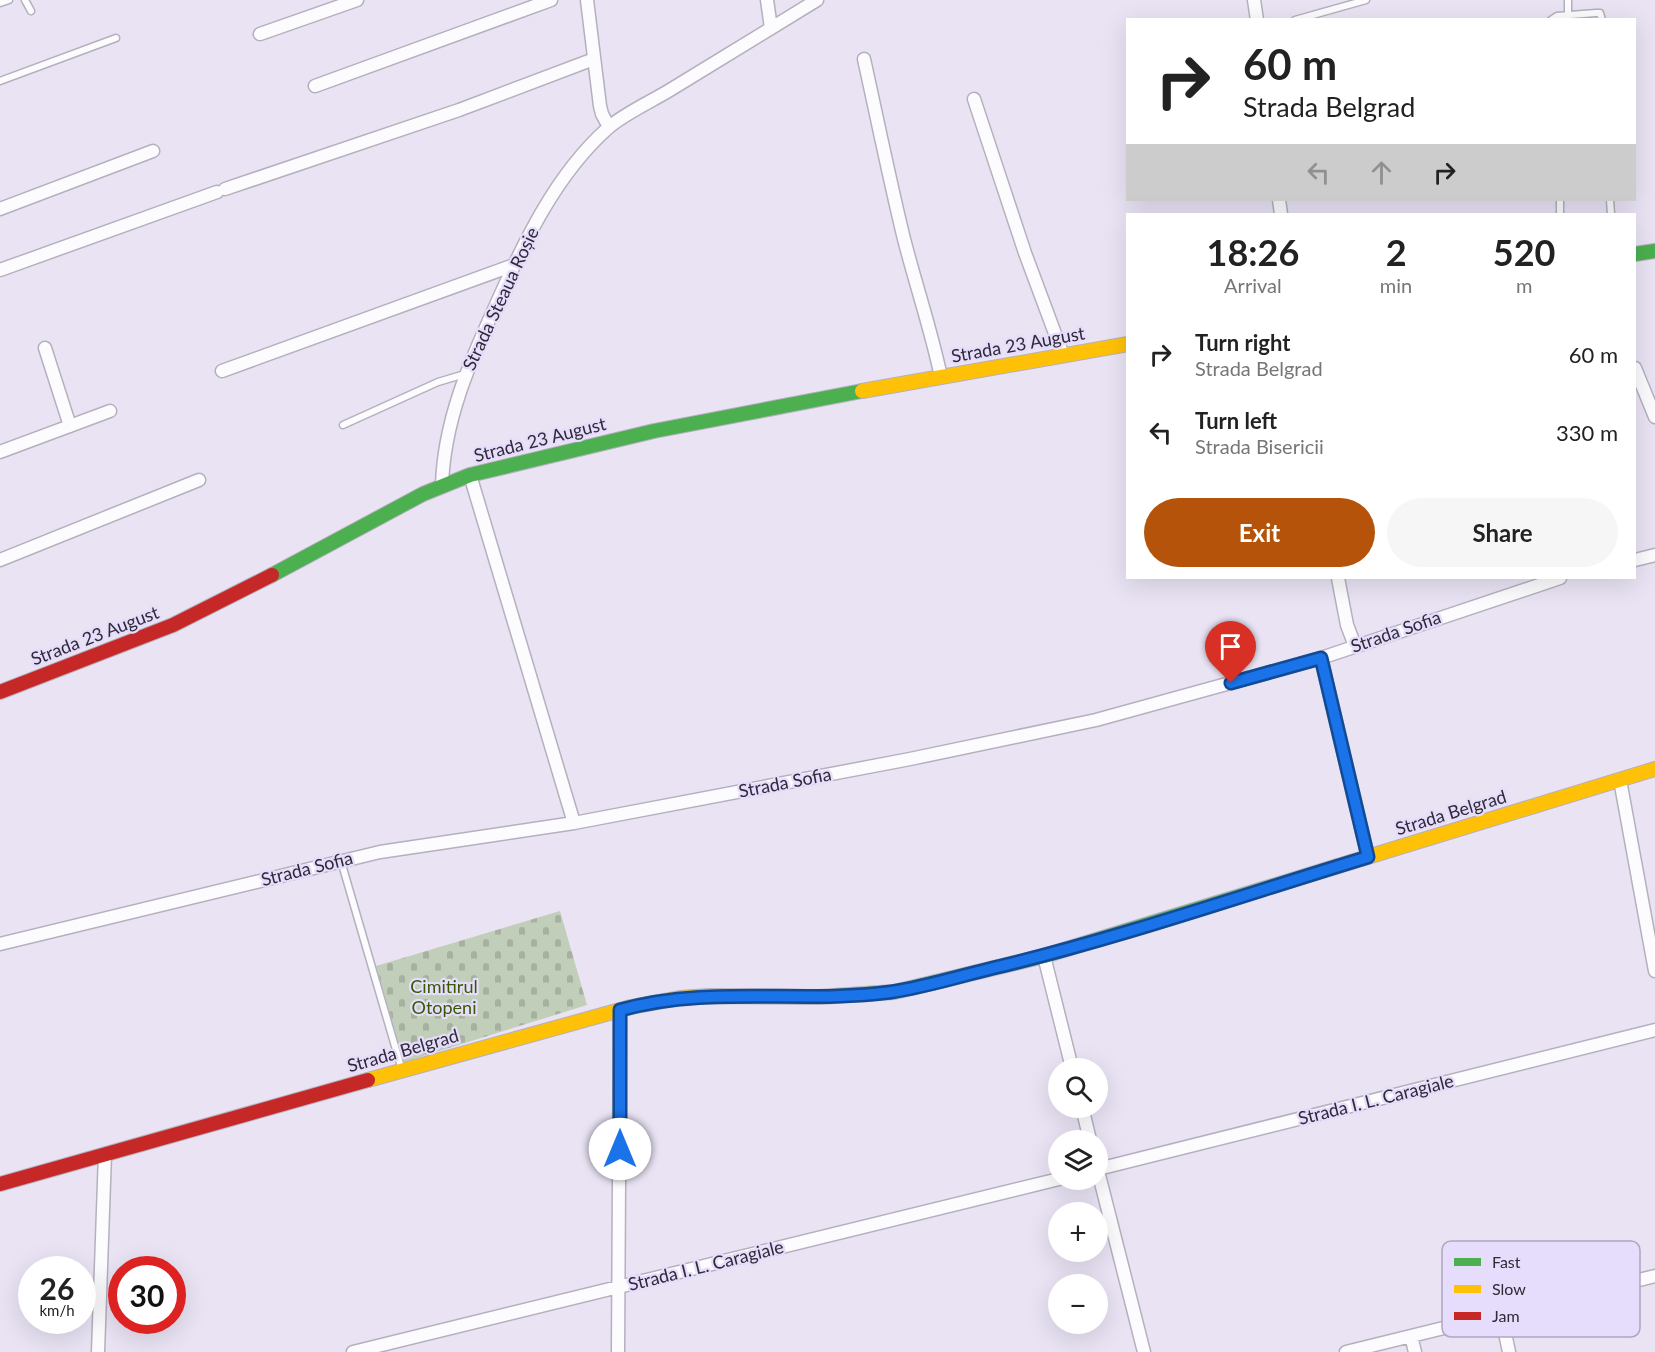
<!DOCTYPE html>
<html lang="en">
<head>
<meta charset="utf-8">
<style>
	body { margin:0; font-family:Lato,sans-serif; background:#f6f6f6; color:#222; height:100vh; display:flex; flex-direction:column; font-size:22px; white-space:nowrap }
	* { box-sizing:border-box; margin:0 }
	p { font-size:20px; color:#767676 }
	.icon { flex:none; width:33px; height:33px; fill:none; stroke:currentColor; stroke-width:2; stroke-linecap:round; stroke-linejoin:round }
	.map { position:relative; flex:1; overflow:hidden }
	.sheet { position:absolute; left:1126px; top:213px; width:510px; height:366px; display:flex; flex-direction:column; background:#fff; border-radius:0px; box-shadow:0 6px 24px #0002 }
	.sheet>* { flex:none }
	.guide { position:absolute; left:1126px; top:18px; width:510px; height:183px; border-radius:0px; box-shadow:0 6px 24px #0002; background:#fff; color:#222; overflow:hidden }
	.controls { position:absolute; left:1048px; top:1058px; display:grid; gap:12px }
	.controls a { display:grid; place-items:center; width:60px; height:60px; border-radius:50%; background:#fff; box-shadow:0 6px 24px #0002; font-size:30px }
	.speed { position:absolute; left:18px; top:1256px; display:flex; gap:12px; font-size:30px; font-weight:700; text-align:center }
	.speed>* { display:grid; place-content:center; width:78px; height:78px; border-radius:50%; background:#fff; box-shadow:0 6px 24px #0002; line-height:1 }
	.speed small { font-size:15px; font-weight:400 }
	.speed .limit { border:9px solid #d22; background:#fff; color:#111 }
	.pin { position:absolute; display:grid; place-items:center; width:51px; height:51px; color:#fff; margin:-62px -26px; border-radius:50% 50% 50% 0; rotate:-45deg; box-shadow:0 0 6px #0007 }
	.pin .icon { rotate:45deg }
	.me { position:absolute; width:66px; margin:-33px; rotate:0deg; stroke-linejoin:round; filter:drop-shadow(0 0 4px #0008) }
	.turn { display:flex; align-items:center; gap:21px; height:126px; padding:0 18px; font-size:27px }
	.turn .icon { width:78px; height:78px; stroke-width:2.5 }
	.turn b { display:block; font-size:42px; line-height:51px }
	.lanes { display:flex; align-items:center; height:57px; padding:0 18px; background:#0003; justify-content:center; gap:30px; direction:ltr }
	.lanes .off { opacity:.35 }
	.eta { display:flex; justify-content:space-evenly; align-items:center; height:102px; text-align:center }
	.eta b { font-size:36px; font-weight:700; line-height:42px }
	.primary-button { display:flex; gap:12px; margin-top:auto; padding:12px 18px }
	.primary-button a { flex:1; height:69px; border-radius:36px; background:#b45309; color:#fff; font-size:24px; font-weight:700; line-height:69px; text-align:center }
	.primary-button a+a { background:#f6f6f6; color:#222 }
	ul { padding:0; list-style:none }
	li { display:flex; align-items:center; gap:18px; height:78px; padding:0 18px }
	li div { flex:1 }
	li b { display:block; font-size:22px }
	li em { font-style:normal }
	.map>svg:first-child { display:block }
	.cemetery { fill:url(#cemetery-stones) }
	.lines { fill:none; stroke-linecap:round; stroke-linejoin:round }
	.lane-casing { stroke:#b5b0bd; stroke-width:9 }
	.street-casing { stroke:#b5b0bd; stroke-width:15 }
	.fast-casing { stroke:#b5b0bd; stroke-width:16 }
	.slow-casing { stroke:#b5b0bd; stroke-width:16 }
	.jam-casing { stroke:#b5b0bd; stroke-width:16 }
	.lane { stroke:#fcfbfd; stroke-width:6 }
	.street { stroke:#fcfbfd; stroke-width:12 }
	.fast { stroke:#4caf50; stroke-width:14 }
	.slow { stroke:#ffc107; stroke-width:14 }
	.jam { stroke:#c62828; stroke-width:14 }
	.route-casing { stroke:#114b97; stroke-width:15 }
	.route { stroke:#1a73e8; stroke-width:10 }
	.labels { text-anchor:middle; stroke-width:4.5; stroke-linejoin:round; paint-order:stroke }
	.street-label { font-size:18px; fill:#2e2a36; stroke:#e6dcfb }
	.park-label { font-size:18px; fill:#365a00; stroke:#e6dcfb }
	.key { fill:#e6dcfb; stroke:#afa7c0; stroke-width:1.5 }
	.key-label { font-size:16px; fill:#2e2a36 }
</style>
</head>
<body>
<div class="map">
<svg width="1655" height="1352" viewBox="0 0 1655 1352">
	<defs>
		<pattern id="cemetery-stones" width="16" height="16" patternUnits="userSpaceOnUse" patternTransform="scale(1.5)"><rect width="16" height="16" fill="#c1ceb9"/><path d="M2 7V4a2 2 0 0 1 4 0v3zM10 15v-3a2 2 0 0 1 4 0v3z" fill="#a6b1a0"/></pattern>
	</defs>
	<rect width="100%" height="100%" fill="#e9e3f4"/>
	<!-- cemetery -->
	<path class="cemetery" d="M560,911L587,1005L404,1062L376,966Z"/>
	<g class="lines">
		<!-- lane casing -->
		<g class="lane-casing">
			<path id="lane" d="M25,0L31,11
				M1568,0V15
				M0,3L9,0
				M1295,20L1366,0
				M1551,20L1557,16L1596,13H1600L1602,20
				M0,81L116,38
				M1560,200V214
				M1610,200L1611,214
				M343,425L438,382L465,374
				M341,861L401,1067"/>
		</g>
		<!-- street casing -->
		<g class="street-casing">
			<path id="street" d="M587,0L600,106L602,114L609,127
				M767,0L771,28
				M1254,0L1257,20
				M260,34L357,0
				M864,59C877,118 889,177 903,235C915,283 931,329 941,377
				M315,86L551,0
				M974,99L1025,253L1063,355
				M225,189L459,110L594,59
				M1279,200L1281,214
				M0,209L153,151
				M0,270L217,192
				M45,348L70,426
				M1635,368L1655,417
				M222,371L514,265
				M0,452L110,411
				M470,475L574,823
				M442,485C444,421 469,364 495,307C523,244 555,175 608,128C622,115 652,101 670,90C719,60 768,30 817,0
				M0,560L199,480
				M1635,560L1655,555
				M1338,578L1347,625L1355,646
				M1321,658L1368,857
				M1620,780L1655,971
				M0,944L380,852L574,823L910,759L1096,720L1321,658L1560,578
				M1044,956L1072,1068
				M1082,1107L1090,1140
				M1098,1169L1655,1030
				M1098,1171L1144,1352
				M1501,1314L1509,1352
				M1411,1336L1415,1352
				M98,1352L105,1154
				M353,1352L1059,1179
				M618,1352L620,1010
				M1346,1352L1655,1276"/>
		</g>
		<!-- fast casing -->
		<g class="fast-casing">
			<path id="fast" d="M1635,254L1655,251
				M272,575L423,494L470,475L654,431L862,391
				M819,997L894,992L1044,956L1338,866"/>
		</g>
		<!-- slow casing -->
		<g class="slow-casing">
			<path id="slow" d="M862,391L1128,344
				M1338,866L1655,769
				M368,1080L631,1007L680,998L709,996L819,997"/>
		</g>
		<!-- jam casing -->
		<g class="jam-casing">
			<path id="jam" d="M0,692L173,625L272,575
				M0,1184L368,1080"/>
		</g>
		<!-- lane -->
		<use href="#lane" class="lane"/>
		<!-- street -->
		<use href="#street" class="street"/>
		<!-- fast -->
		<use href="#fast" class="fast"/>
		<!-- slow -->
		<use href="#slow" class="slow"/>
		<!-- jam -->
		<use href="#jam" class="jam"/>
	</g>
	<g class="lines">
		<!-- route casing -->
		<g class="route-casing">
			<path id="route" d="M620,1149V1010C709,985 801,1004 891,992C925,987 960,976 993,968C1120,938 1243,895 1368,857L1321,658L1231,683"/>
		</g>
		<!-- route -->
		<use href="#route" class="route"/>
	</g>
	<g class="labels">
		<!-- street labels -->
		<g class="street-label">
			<text transform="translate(501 299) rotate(-65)" y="6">Strada Steaua Roșie</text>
			<text transform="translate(1018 345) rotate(-10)" y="6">Strada 23 August</text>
			<text transform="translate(540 440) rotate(-14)" y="6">Strada 23 August</text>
			<text transform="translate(1396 632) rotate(-19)" y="6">Strada Sofia</text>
			<text transform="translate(95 636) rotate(-21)" y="6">Strada 23 August</text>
			<text transform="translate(785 783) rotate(-11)" y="6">Strada Sofia</text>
			<text transform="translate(1451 813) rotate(-17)" y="6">Strada Belgrad</text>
			<text transform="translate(307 869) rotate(-14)" y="6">Strada Sofia</text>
			<text transform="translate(403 1051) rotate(-16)" y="6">Strada Belgrad</text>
			<text transform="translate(1376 1100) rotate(-14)" y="6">Strada I. L. Caragiale</text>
			<text transform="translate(706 1266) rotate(-14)" y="6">Strada I. L. Caragiale</text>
		</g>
		<!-- park labels -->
		<g class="park-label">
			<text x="444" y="993">Cimitirul<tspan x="444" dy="21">Otopeni</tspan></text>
		</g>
	</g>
	<!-- legend -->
	<rect x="1442" y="1241" width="198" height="96" rx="9" class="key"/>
	<rect x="1454" y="1258" width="27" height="8" fill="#4caf50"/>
	<rect x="1454" y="1285" width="27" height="8" fill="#ffc107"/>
	<rect x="1454" y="1312" width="27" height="8" fill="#c62828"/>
	<g class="key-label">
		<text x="1492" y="1268">Fast</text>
		<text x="1492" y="1295">Slow</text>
		<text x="1492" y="1322">Jam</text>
	</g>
</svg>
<div class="controls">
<a><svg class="icon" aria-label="search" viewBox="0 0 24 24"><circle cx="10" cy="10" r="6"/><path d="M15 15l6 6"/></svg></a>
<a><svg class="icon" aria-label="layers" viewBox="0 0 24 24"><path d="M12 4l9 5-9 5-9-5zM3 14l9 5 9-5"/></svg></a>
<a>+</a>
<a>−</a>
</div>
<div class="speed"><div>26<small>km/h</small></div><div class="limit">30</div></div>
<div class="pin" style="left:1231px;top:683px;background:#d93025"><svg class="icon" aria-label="arrive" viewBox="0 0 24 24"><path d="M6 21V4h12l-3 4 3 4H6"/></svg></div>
<svg class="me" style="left:620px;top:1149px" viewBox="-20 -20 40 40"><circle r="19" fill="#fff"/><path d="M0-13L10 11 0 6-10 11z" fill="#1a73e8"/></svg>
<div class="guide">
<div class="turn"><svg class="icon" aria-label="right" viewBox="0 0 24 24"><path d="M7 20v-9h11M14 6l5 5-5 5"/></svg><div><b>60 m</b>Strada Belgrad</div></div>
<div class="lanes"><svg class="icon off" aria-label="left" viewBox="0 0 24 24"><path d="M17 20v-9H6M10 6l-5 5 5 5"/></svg><svg class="icon off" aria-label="ahead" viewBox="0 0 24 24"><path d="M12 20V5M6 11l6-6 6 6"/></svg><svg class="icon" aria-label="right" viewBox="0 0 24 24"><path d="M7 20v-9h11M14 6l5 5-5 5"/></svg></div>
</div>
<section class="sheet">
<div class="eta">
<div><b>18:26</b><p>Arrival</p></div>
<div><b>2</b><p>min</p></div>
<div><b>520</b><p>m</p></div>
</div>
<ul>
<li><svg class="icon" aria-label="right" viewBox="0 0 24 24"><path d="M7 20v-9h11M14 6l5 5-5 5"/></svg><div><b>Turn right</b><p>Strada Belgrad</p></div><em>60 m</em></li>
<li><svg class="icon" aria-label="left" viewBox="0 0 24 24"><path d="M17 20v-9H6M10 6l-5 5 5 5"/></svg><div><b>Turn left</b><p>Strada Bisericii</p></div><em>330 m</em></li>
</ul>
<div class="primary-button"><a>Exit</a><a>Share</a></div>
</section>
</div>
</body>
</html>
